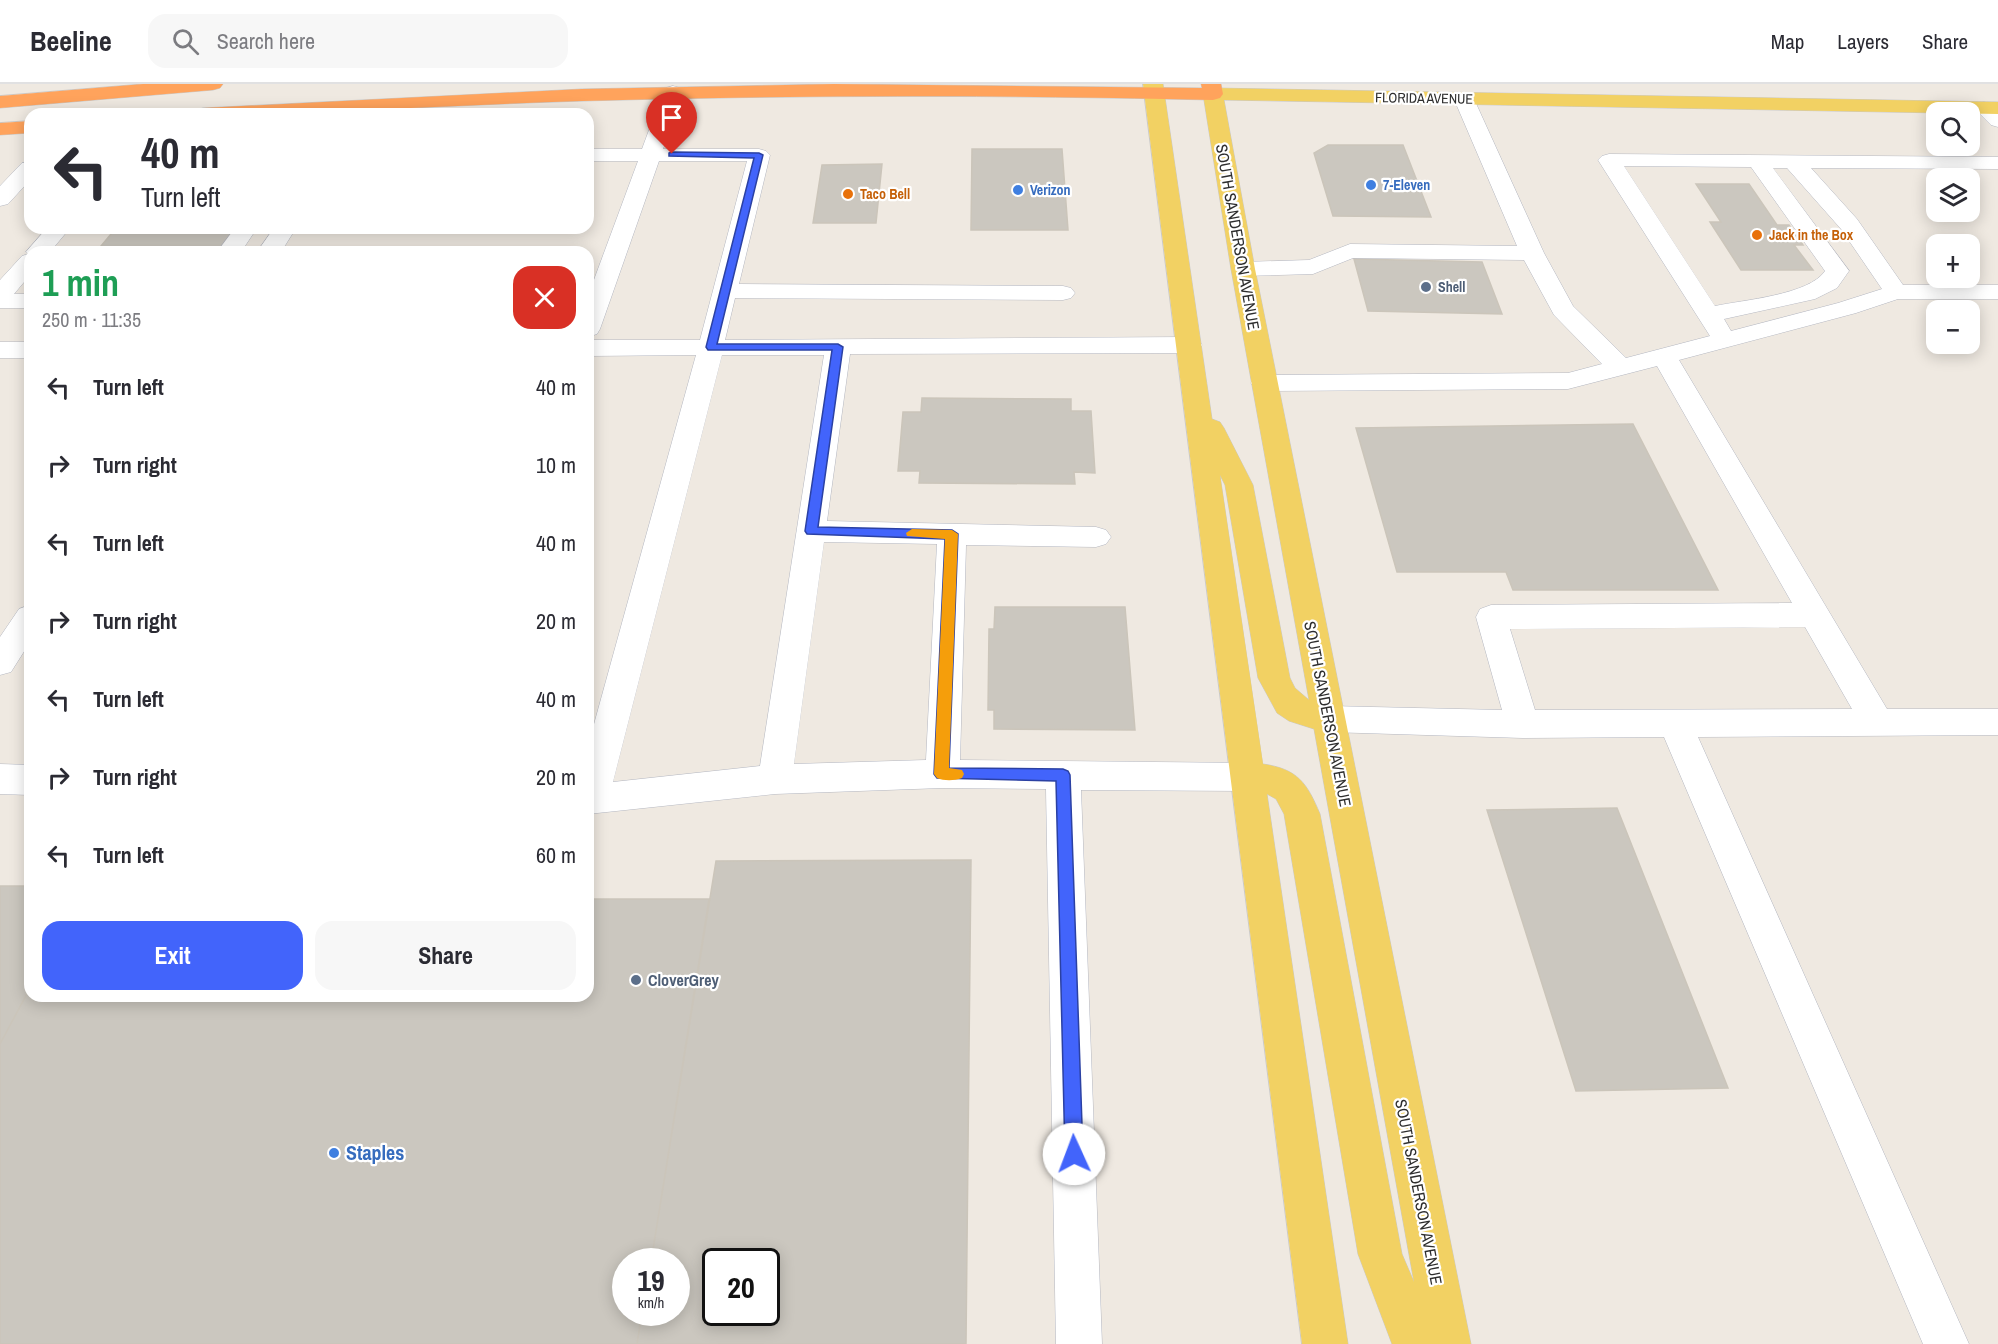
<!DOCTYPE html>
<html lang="en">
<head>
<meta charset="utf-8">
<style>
	body { margin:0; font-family:"Archivo Narrow",sans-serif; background:#f7f7f7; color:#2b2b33; height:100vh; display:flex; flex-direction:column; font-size:22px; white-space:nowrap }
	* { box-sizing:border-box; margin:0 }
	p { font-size:20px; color:#7c7c81 }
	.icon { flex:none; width:33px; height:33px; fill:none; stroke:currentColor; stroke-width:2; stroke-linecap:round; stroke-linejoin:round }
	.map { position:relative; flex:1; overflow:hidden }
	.details { position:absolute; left:24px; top:162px; width:570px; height:756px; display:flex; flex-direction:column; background:#fff; border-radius:18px; box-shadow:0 3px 15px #0003 }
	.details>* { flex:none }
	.top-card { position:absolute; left:24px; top:24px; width:570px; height:126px; border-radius:18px; box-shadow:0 3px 15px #0003; background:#fff; color:#2b2b33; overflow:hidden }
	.tools { position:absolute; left:1926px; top:18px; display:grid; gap:12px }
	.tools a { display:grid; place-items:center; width:54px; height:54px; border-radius:12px; background:#fff; box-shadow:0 3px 15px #0003; font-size:30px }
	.speed { position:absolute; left:612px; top:1164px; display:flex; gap:12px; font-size:30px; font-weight:700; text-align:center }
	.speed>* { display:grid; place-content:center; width:78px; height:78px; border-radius:50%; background:#fff; box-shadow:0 3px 15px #0003; line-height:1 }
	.speed small { font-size:15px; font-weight:400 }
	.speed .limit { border:3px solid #111; border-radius:9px; background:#fff; color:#111 }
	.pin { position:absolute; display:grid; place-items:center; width:51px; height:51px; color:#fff; margin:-62px -26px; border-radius:50% 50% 50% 0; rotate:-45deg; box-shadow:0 0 6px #0007 }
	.pin .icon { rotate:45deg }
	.me { position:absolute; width:66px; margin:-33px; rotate:358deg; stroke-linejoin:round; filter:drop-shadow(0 0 4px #0008) }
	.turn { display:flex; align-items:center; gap:21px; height:126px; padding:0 18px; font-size:27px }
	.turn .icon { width:78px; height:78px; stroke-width:2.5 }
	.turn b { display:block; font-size:42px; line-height:51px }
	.round { display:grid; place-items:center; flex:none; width:63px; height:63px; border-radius:18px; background:#f7f7f7 }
	.headline { display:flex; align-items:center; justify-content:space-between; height:102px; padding:0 18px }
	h1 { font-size:36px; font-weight:700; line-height:45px; color:#1e9e55 }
	.button { display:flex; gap:12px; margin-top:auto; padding:12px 18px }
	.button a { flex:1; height:69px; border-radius:18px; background:#4264fb; color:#fff; font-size:24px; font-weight:700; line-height:69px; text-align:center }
	.button a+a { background:#f7f7f7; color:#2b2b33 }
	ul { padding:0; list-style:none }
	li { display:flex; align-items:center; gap:18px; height:78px; padding:0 18px }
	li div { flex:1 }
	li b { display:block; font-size:22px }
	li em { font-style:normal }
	header { display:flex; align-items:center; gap:36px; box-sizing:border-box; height:84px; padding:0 30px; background:#fff; border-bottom:2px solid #e1e1e2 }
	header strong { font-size:28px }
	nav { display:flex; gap:33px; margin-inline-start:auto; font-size:21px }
	.search { width:420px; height:54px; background:#f7f7f7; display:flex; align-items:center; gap:15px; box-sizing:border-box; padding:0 21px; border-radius:18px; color:#7c7c81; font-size:22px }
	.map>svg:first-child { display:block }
	.building { fill:#cbc7bf; stroke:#cbc5ba; stroke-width:1.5; fill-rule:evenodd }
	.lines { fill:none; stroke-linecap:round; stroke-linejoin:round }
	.minor-casing { stroke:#b4b7c1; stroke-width:1 }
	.major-casing { stroke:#c9c9c9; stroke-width:1 }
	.highway-casing { stroke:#c9c9c9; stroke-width:1 }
	.minor { fill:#fff; fill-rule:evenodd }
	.major { fill:#f2d163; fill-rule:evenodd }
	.highway { fill:#ffa35c; fill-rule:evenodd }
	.route { fill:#4264fb; stroke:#2b41a3; stroke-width:1.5 }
	.slow { fill:#f59e0b }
	.shop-dot { fill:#3f7fe0; stroke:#fff; stroke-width:2 }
	.food-dot { fill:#e8710a; stroke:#fff; stroke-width:2 }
	.service-dot { fill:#5c6f8a; stroke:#fff; stroke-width:2 }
	.labels { text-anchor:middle; stroke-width:4.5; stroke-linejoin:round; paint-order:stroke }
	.far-street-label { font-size:14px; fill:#2e2e2e; stroke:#fff }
	.far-shop-label { font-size:14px; font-weight:bold; fill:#366cbe; stroke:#fff; text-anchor:start }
	.far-food-label { font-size:14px; font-weight:bold; fill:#c56008; stroke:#fff; text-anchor:start }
	.far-service-label { font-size:14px; font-weight:bold; fill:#4e5e75; stroke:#fff; text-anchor:start }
	.street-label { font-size:16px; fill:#2e2e2e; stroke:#fff }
	.service-label { font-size:16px; font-weight:bold; fill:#4e5e75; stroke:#fff; text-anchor:start }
	.near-shop-label { font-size:20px; font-weight:bold; fill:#366cbe; stroke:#fff; text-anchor:start }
</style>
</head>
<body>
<header>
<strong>Beeline</strong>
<div class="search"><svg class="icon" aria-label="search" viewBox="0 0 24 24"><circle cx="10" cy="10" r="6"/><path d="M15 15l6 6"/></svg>Search here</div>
<nav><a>Map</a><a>Layers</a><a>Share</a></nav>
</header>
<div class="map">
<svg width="1998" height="1260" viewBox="0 0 1998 1260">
	<rect width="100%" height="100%" fill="#efe9e1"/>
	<!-- building -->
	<path class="building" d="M1328,61H1403L1431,133L1333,132L1314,69Z
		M972,65H1062L1068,146H971Z
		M882,80L876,139H813L822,81Z
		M1696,100H1749L1777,141H1789L1803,161H1794L1813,186H1741L1710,138H1721Z
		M116,144H243L226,168H96Z
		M1354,175L1482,178L1502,230L1368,227Z
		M922,314L1071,315V327H1091L1095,389L1074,388L1075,400L919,399L920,387H898L903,328H921Z
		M1633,340L1718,506H1513L1506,488H1397L1356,344Z
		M995,523H1125L1135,646L994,645V626H988L989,545H994Z
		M1617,724L1728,1004L1576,1007L1487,726Z
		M971,776L966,1260H637L642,1228H676V1178H651L716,777ZM716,1178H766V1228H716Z
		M0,802H30V904L0,960Z
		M588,815H709L651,1178H626V1228H642L637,1260H0V960L30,904V912H588Z"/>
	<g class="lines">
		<!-- minor casing -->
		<g class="minor-casing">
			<path id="minor" d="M673,2L680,4L683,8L663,65H759L766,67L770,71L739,200L1063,202L1071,204L1075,209L1071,214L1063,216L735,214L725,256L1189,253L1198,256L1202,261L1198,266L1189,269L850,270L827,437L1096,443L1106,446L1111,453L1106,460L1096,463L966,461L960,676L1248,679L1260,683L1265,693L1260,703L1248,707L1081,706L1102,1260H1056L1046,705L942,704L775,710L588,730V662L696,271L588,272V256H700L747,77H659L600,245L597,250L588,253V212L638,77H588V65H642L663,8L666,4ZM722,271H824L760,682L613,698ZM824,458L937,460L926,676L794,680Z
				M1464,9L1471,11L1474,15L1544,169L1573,222L1626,274L1710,252L1598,76L1602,72L1609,70L1998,73V85L1811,84L1857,135L1903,201H1998V215H1898L1856,229L1679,276L1887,625H1998V651L1698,653L1969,1260H1923L1664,653L1523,654L1329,648L1317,645L1312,635L1317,625L1329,622L1502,626L1476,533L1480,525L1491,521L1792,519L1657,282L1568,305L1264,307L1255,305L1251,299L1255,293L1264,291L1568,289L1602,280L1554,231L1524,176L1353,174L1313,190L1243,192L1235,190L1231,185L1235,180L1243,178L1309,176L1350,160L1517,162L1454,15L1457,11ZM1624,82L1751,83L1825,187C1809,211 1743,216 1715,222ZM1773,84H1787L1841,145L1882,205L1838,219L1731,247L1724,235L1815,215L1837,204L1849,187ZM1805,543L1852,625L1535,626L1510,545Z
				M1984,18L1991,20L1998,26V43L1991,41L1974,24L1977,20Z
				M30,78V96L8,120L0,122V102L22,79Z
				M47,144H70L50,168H30V191L14,210H30V224H0V196L22,172L28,170L26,168Z
				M235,144H257L241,168H217Z
				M274,144H296L281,168H257Z
				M0,258H30V274H0Z
				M30,521V558L11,588L0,591V553L19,525Z
				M0,680L30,681V711L0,710Z"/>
		</g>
		<!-- major casing -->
		<g class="major-casing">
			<path id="major" d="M1143,0H1163L1212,335L1220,338L1224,344L1253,401L1290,594L1295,604L1309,616L1231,185L1203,10L1206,6L1213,4L1998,18V30L1224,16L1255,185L1471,1260H1392L1358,1170L1284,730L1276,715L1267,710L1348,1260H1302ZM1220,391L1225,401L1258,594L1277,629L1289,637L1314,645L1414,1198L1402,1170L1320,730C1307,699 1298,685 1263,680Z"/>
		</g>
		<!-- highway casing -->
		<g class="highway-casing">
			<path id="highway" d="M143,0H223L220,4L213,6L0,24V12Z
				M834,0L1202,4L1201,0H1221L1223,10L1220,14L1213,16C1003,11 793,11 582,17C452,21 323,30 193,30L196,26L203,24L582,5Z
				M30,37V49L0,51V39Z"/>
		</g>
		<!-- minor -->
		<use href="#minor" class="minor"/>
		<!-- major -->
		<use href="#major" class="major"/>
		<!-- highway -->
		<use href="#highway" class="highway"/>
	</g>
	<!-- route -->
	<path class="route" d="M672,68L759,69L763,71L717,260H838L843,263L818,443L952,446L958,450L949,684L1063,685L1068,687L1070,691L1083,1070L1080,1076L1074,1079L1068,1076L1065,1070L1056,697L937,694L934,690L945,455L807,450L805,447L832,266H708L706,263L754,74L669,72V69Z"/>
	<!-- slow -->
	<path class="slow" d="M912,445L952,446L958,450L949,684L962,686L964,690L962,694C954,697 944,697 937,694L934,690L945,455L907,452L906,449Z"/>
	<!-- markers -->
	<g class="shop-dot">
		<circle cx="1371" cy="101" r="6"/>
		<circle cx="1018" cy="106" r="6"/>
		<circle cx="334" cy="1069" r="6"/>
	</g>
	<g class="food-dot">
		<circle cx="848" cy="110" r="6"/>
		<circle cx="1757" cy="151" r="6"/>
	</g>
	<g class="service-dot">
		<circle cx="1426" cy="203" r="6"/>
		<circle cx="636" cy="896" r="6"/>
	</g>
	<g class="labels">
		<!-- far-street labels -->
		<g class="far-street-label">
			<text transform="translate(1424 14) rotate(1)" y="5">FLORIDA AVENUE</text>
		</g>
		<!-- far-shop labels -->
		<g class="far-shop-label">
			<text x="1383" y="106">7-Eleven</text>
			<text x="1030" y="111">Verizon</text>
		</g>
		<!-- far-food labels -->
		<g class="far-food-label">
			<text x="860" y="115">Taco Bell</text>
			<text x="1769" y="156">Jack in the Box</text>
		</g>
		<!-- far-service labels -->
		<g class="far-service-label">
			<text x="1438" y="208">Shell</text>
		</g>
		<!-- street labels -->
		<g class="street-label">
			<text transform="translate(1238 153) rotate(80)" y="6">SOUTH SANDERSON AVENUE</text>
			<text transform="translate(1328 630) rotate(79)" y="6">SOUTH SANDERSON AVENUE</text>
			<text transform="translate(1419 1108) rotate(79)" y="6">SOUTH SANDERSON AVENUE</text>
		</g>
		<!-- service labels -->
		<g class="service-label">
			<text x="648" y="902">CloverGrey</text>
		</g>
		<!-- near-shop labels -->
		<g class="near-shop-label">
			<text x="346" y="1076">Staples</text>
		</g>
	</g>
</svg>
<div class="tools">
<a><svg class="icon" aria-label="search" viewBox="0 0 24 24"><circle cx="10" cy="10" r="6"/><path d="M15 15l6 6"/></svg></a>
<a><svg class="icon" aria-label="layers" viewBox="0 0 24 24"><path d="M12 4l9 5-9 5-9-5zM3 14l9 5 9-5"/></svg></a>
<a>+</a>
<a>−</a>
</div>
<div class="speed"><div>19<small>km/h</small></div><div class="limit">20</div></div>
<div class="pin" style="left:672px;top:70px;background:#d93025"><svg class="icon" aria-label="arrive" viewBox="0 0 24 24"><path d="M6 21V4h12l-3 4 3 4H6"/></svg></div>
<svg class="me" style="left:1074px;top:1070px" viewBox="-20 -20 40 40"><circle r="19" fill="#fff"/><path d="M0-13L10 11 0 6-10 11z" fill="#4264fb"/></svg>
<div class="top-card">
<div class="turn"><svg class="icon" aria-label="left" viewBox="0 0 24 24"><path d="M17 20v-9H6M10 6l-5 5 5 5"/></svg><div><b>40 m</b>Turn left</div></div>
</div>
<section class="details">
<div class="headline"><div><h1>1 min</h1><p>250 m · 11:35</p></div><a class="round" style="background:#d93025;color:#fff"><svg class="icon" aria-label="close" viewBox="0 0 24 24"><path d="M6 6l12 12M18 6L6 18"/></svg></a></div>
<ul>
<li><svg class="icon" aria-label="left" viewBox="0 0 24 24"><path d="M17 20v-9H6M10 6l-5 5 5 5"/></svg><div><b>Turn left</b></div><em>40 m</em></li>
<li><svg class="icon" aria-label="right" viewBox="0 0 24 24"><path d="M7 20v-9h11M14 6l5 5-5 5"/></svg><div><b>Turn right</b></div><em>10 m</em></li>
<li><svg class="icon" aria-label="left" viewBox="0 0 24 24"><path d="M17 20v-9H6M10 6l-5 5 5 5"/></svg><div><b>Turn left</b></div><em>40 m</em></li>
<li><svg class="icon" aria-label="right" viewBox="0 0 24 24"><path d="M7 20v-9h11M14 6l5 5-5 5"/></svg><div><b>Turn right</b></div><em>20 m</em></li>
<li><svg class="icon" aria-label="left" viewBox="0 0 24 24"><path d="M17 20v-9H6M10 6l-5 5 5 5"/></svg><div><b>Turn left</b></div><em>40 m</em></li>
<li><svg class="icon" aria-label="right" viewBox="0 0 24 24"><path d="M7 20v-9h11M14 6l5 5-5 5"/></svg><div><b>Turn right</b></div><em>20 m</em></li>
<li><svg class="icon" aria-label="left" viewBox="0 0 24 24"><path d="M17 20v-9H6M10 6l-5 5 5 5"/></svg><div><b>Turn left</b></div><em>60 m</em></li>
</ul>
<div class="button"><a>Exit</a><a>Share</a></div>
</section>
</div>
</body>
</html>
